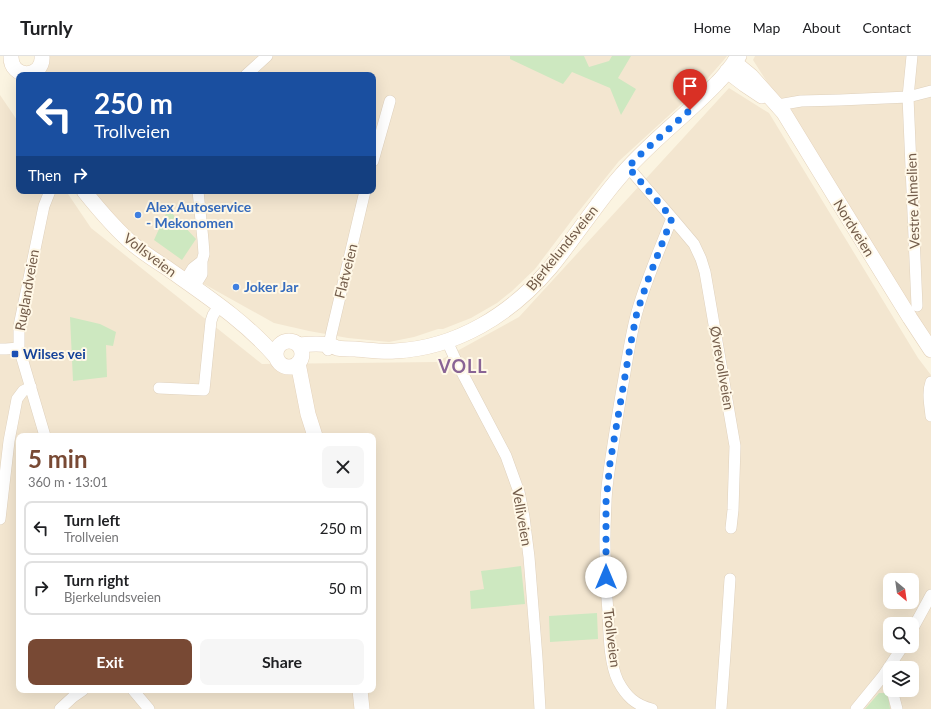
<!DOCTYPE html>
<html lang="en">
<head>
<meta charset="utf-8">
<style>
	body { margin:0; font-family:Lato,sans-serif; background:#f6f6f6; color:#202124; height:100vh; display:flex; flex-direction:column; font-size:15px; white-space:nowrap }
	* { box-sizing:border-box; margin:0 }
	p { font-size:13px; color:#757577 }
	.icon { flex:none; width:22px; height:22px; fill:none; stroke:currentColor; stroke-width:2; stroke-linecap:round; stroke-linejoin:round }
	.map { position:relative; flex:1; overflow:hidden }
	.sheet { position:absolute; left:16px; top:377px; width:360px; height:260px; display:flex; flex-direction:column; background:#fff; border-radius:8px; box-shadow:0 4px 16px #0002 }
	.sheet>* { flex:none }
	.top-card { position:absolute; left:16px; top:16px; width:360px; height:122px; border-radius:8px; box-shadow:0 4px 16px #0002; background:#1a4fa0; color:#fff; overflow:hidden }
	.needle { width:26px; rotate:151deg }
	.tools { position:absolute; left:883px; top:517px; display:grid; gap:8px }
	.tools a { display:grid; place-items:center; width:36px; height:36px; border-radius:8px; background:#fff; box-shadow:0 4px 16px #0002; font-size:20px }
	.pin { position:absolute; display:grid; place-items:center; width:34px; height:34px; color:#fff; margin:-41px -17px; border-radius:50% 50% 50% 0; rotate:-45deg; box-shadow:0 0 4px #0007 }
	.pin .icon { rotate:45deg }
	.me { position:absolute; width:44px; margin:-22px; rotate:0deg; stroke-linejoin:round; filter:drop-shadow(0 0 3px #0008) }
	.turn { display:flex; align-items:center; gap:14px; height:84px; padding:0 12px; font-size:18px }
	.turn .icon { width:52px; height:52px; stroke-width:2.5 }
	.turn b { display:block; font-size:28px; line-height:34px }
	.then { display:flex; align-items:center; height:38px; padding:0 12px; background:#0003; gap:8px; font-size:15px }
	.round { display:grid; place-items:center; flex:none; width:42px; height:42px; border-radius:8px; background:#f6f6f6 }
	.headline { display:flex; align-items:center; justify-content:space-between; height:68px; padding:0 12px }
	h1 { font-size:24px; font-weight:700; line-height:30px; color:#784934 }
	.action { display:flex; gap:8px; margin-top:auto; padding:8px 12px }
	.action a { flex:1; height:46px; border-radius:8px; background:#784934; color:#fff; font-size:16px; font-weight:700; line-height:46px; text-align:center }
	.action a+a { background:#f6f6f6; color:#202124 }
	ul { padding:0; list-style:none }
	li { display:flex; align-items:center; gap:12px; height:54px; margin:0 8px 6px; padding:0 4px; border:2px solid #e0e0e0; border-radius:8px }
	li div { flex:1 }
	li b { display:block; font-size:15px }
	li em { font-style:normal }
	header { display:flex; align-items:center; gap:24px; box-sizing:border-box; height:56px; padding:0 20px; background:#fff; border-bottom:1px solid #e0e0e0 }
	header strong { font-size:19px }
	nav { display:flex; gap:22px; margin-inline-start:auto; font-size:14px }
	.map>svg:first-child { display:block }
	.residential { fill:#f3e6d0; fill-rule:evenodd }
	.green { fill:#cde8c0 }
	.lines { fill:none; stroke-linecap:round; stroke-linejoin:round }
	.street-casing { stroke:#dfd1bd; stroke-width:12 }
	.secondary-casing { stroke:#e4d2bb; stroke-width:16 }
	.street { stroke:#fff; stroke-width:11 }
	.secondary { stroke:#fff; stroke-width:15 }
	.route { stroke:#1a73e8; stroke-width:7; stroke-dasharray:0 12.6 }
	.shop-dot { fill:#3f7fe0; stroke:#fff8e7; stroke-width:1.5 }
	.transit-dot { fill:#1a4fb4; stroke:#fff8e7; stroke-width:1.5 }
	.labels { text-anchor:middle; stroke-width:4; stroke-linejoin:round; paint-order:stroke }
	.street-label { font-size:14px; fill:#725b49; stroke:#fff8e7 }
	.shop-label { font-size:14px; font-weight:bold; fill:#366cbe; stroke:#fff8e7; text-anchor:start }
	.transit-label { font-size:14px; font-weight:bold; fill:#164399; stroke:#fff8e7; text-anchor:start }
	.district-label { font-size:18px; font-weight:bold; letter-spacing:1px; fill:#896495; stroke:#fff8e7 }
</style>
</head>
<body>
<header>
<strong>Turnly</strong>
<nav><a>Home</a><a>Map</a><a>About</a><a>Contact</a></nav>
</header>
<div class="map">
<svg width="931" height="653" viewBox="0 0 931 653">
	<rect width="100%" height="100%" fill="#fbf4e1"/>
	<!-- residential -->
	<path class="residential" d="M42,0H727L723,5L700,31L619,105L575,160L535,213L512,235L497,247L471,262L443,273H438L414,281L389,286L348,282L309,275L274,267L136,190L88,135H373V19H34Z
		M755,0H931V282L753,4Z
		M729,32L769,57L918,302L931,319V653H0V39L19,67V135H66L91,172L262,308L437,306L519,261ZM19,380H373V634H19ZM890,524H912V546H890ZM890,568H912V590H890ZM890,612H912V634H890Z"/>
	<!-- green -->
	<path class="green" d="M510,0H584L589,11L609,5L612,0H631L618,22L636,33L621,59L610,32L572,16L563,28L510,3Z
		M168,153L196,183L182,204L154,184Z
		M70,261L100,268L116,276L113,290L106,289L107,321L73,325Z
		M521,510L525,548L471,553L470,535L484,533L481,515Z
		M597,557L598,583L550,586L549,560Z
		M879,637H888L890,653H865Z"/>
	<g class="lines">
		<!-- street casing -->
		<g class="street-casing">
			<path id="street" d="M912,0L908,41L917,250
				M246,19L267,0
				M778,49L801,45L840,44L908,41L931,35
				M373,105L390,45
				M628,111L672,162C660,193 646,224 637,256C630,281 627,307 622,333C617,363 612,393 608,423C607,431 606,439 606,447C604,483 605,520 608,556C609,577 609,606 618,625C626,640 635,649 652,653
				M672,162L694,188L701,203L705,216L735,390L733,454L731,472
				M185,225L193,212L202,205
				M194,231L202,218V205L204,198L203,184L198,135
				M447,285L457,307L506,400L519,436L524,461L529,501L537,602L540,653
				M0,293H6L19,292
				M328,294L331,279L365,135
				M931,326C927,337 930,349 931,360
				M159,332L204,334L211,265L213,259L220,249
				M45,380L19,292V270L44,150L50,135
				M0,463L9,385L17,343L23,335L31,331
				M912,574L931,539
				M133,634L149,653
				M892,634L897,653
				M60,653L73,641L83,634
				M721,653L726,584L730,523
				M856,653L883,620L903,590"/>
		</g>
		<!-- secondary casing -->
		<g class="secondary-casing">
			<path id="secondary" d="M11,0C10,24 44,23 42,0
				M734,6L751,20L784,57L839,147L910,262L931,294
				M727,15L744,28L762,40
				M84,135C100,155 115,173 134,189C144,197 156,205 167,212C205,239 245,265 276,301
				M276 298a13 13 0 1 1 26 0a13 13 0 1 1-26 0Z
				M299,289C308,288 319,287 329,289C332,289 334,291 337,292C343,293 350,293 355,293C369,294 382,296 395,295C457,292 511,258 550,212C574,183 594,151 618,123C648,87 686,60 718,26C726,18 732,9 739,0
				M298,307L308,358L315,380
				M360,634L362,653"/>
		</g>
		<!-- street -->
		<use href="#street" class="street"/>
		<!-- secondary -->
		<use href="#secondary" class="secondary"/>
	</g>
	<g class="lines">
		<!-- route -->
		<path class="route" d="M606,521V446L610,407L630,291L637,256L648,224L672,162L628,111L642,97L690,54"/>
	</g>
	<!-- markers -->
	<g class="shop-dot">
		<circle cx="138" cy="159" r="4"/>
		<circle cx="236" cy="231" r="4"/>
	</g>
	<rect class="transit-dot" x="11" y="294" width="8" height="8" rx="2"/>
	<g class="labels">
		<!-- street labels -->
		<g class="street-label">
			<text transform="translate(913 145) rotate(-92)" y="5">Vestre Almelien</text>
			<text transform="translate(854 172) rotate(58)" y="5">Nordveien</text>
			<text transform="translate(562 192) rotate(-51)" y="5">Bjerkelundsveien</text>
			<text transform="translate(150 199) rotate(37)" y="5">Vollsveien</text>
			<text transform="translate(346 215) rotate(-76)" y="5">Flatveien</text>
			<text transform="translate(27 234) rotate(-80)" y="5">Ruglandveien</text>
			<text transform="translate(722 312) rotate(80)" y="5">Øvrevollveien</text>
			<text transform="translate(522 461) rotate(80)" y="5">Velliveien</text>
			<text transform="translate(612 582) rotate(83)" y="5">Trollveien</text>
		</g>
		<!-- shop labels -->
		<g class="shop-label">
			<text x="146" y="156">Alex Autoservice<tspan x="146" dy="16">- Mekonomen</tspan></text>
			<text x="244" y="236">Joker Jar</text>
		</g>
		<!-- transit labels -->
		<g class="transit-label">
			<text x="23" y="303">Wilses vei</text>
		</g>
		<!-- district labels -->
		<g class="district-label">
			<text x="463" y="317">VOLL</text>
		</g>
	</g>
</svg>
<div class="tools">
<a><svg class="needle" viewBox="-14 -14 28 28"><path d="M0-13l5 13h-10z" fill="#e53935"/><path d="M0 13l5-13h-10z" fill="#757577"/></svg></a>
<a><svg class="icon" aria-label="search" viewBox="0 0 24 24"><circle cx="10" cy="10" r="6"/><path d="M15 15l6 6"/></svg></a>
<a><svg class="icon" aria-label="layers" viewBox="0 0 24 24"><path d="M12 4l9 5-9 5-9-5zM3 14l9 5 9-5"/></svg></a>
</div>
<div class="pin" style="left:690px;top:54px;background:#d93025"><svg class="icon" aria-label="arrive" viewBox="0 0 24 24"><path d="M6 21V4h12l-3 4 3 4H6"/></svg></div>
<svg class="me" style="left:606px;top:521px" viewBox="-20 -20 40 40"><circle r="19" fill="#fff"/><path d="M0-13L10 11 0 6-10 11z" fill="#1a73e8"/></svg>
<div class="top-card">
<div class="turn"><svg class="icon" aria-label="left" viewBox="0 0 24 24"><path d="M17 20v-9H6M10 6l-5 5 5 5"/></svg><div><b>250 m</b>Trollveien</div></div>
<div class="then">Then<svg class="icon" aria-label="right" viewBox="0 0 24 24"><path d="M7 20v-9h11M14 6l5 5-5 5"/></svg></div>
</div>
<section class="sheet">
<div class="headline"><div><h1>5 min</h1><p>360 m · 13:01</p></div><a class="round"><svg class="icon" aria-label="close" viewBox="0 0 24 24"><path d="M6 6l12 12M18 6L6 18"/></svg></a></div>
<ul>
<li><svg class="icon" aria-label="left" viewBox="0 0 24 24"><path d="M17 20v-9H6M10 6l-5 5 5 5"/></svg><div><b>Turn left</b><p>Trollveien</p></div><em>250 m</em></li>
<li><svg class="icon" aria-label="right" viewBox="0 0 24 24"><path d="M7 20v-9h11M14 6l5 5-5 5"/></svg><div><b>Turn right</b><p>Bjerkelundsveien</p></div><em>50 m</em></li>
</ul>
<div class="action"><a>Exit</a><a>Share</a></div>
</section>
</div>
</body>
</html>
